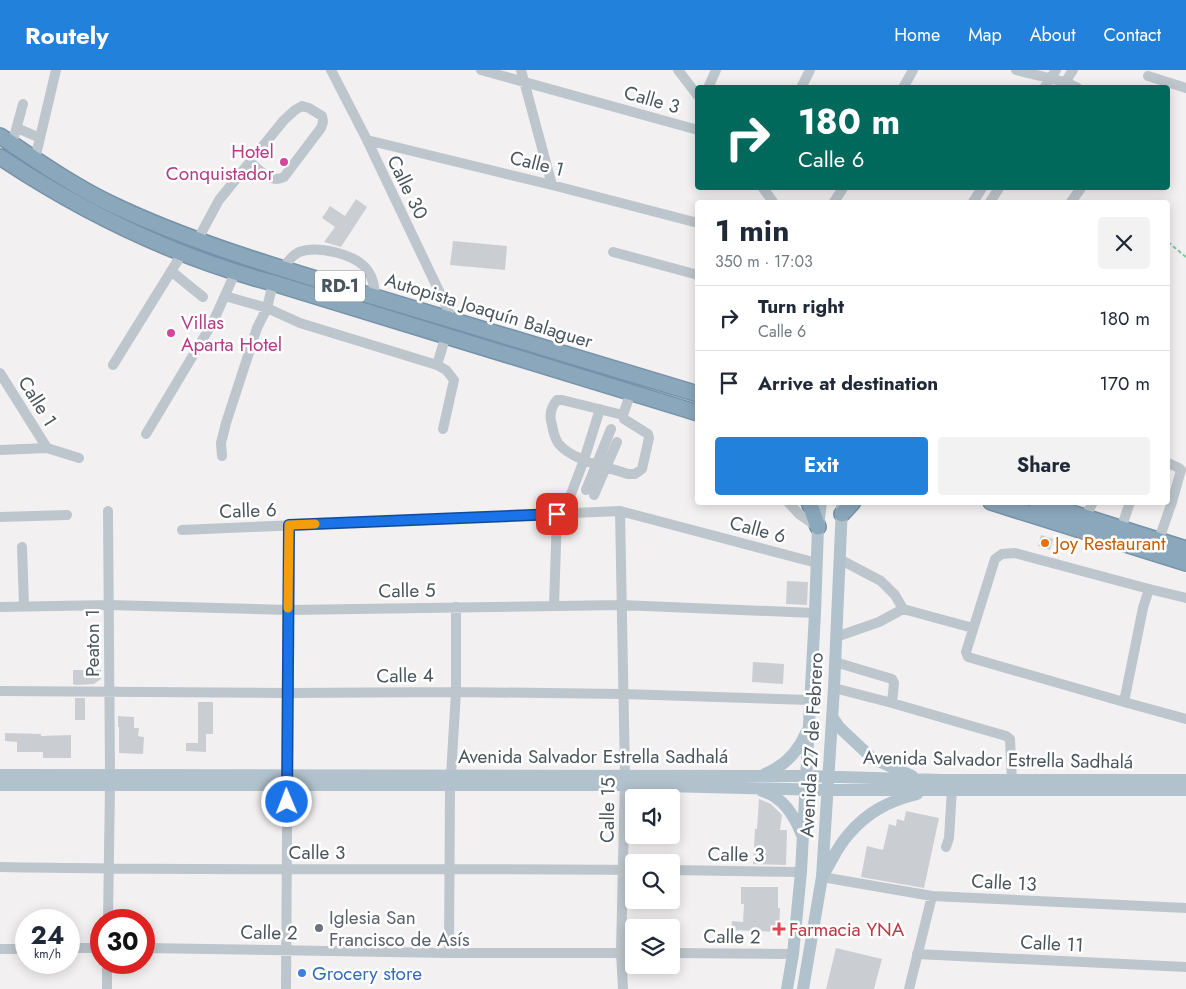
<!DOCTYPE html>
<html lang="en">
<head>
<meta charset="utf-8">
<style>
	body { margin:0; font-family:Jost,sans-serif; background:#f2f2f3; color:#1f2937; height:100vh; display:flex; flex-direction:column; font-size:19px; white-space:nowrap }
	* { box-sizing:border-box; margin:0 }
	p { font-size:16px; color:#747a83 }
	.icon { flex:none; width:28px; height:28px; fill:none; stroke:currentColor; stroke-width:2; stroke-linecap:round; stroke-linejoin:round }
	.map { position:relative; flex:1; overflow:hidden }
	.sheet { position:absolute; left:695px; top:130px; width:475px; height:305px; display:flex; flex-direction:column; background:#fff; border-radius:5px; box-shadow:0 2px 12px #0003 }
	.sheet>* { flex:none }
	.hud { position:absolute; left:695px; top:15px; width:475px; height:105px; border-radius:5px; box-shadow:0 2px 12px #0003; background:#00695c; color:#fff; overflow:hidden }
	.buttons { position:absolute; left:625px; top:719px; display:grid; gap:10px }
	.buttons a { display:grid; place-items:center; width:55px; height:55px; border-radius:5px; background:#fff; box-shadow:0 2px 12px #0003; font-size:25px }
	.speed { position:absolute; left:15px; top:839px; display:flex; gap:10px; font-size:25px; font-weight:700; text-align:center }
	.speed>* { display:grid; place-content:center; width:65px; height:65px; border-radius:50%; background:#fff; box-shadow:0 2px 12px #0003; line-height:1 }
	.speed small { font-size:12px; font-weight:400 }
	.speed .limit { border:8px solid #d22; background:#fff; color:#111 }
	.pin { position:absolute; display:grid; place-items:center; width:42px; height:42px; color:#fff; margin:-21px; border-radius:10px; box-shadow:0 2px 8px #0006 }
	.me { position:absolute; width:55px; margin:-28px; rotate:359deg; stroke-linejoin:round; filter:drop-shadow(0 0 4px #0008) }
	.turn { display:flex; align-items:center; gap:18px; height:105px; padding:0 20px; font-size:22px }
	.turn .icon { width:65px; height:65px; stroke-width:2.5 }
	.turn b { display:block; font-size:35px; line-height:42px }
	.round { display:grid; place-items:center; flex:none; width:52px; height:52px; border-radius:5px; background:#f2f2f3 }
	.summary { display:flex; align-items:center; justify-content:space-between; height:85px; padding:0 20px }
	h1 { font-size:30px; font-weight:700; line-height:38px }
	.button { display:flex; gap:10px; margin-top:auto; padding:10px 20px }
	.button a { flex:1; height:58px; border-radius:5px; background:#2281db; color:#fff; font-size:20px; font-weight:700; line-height:58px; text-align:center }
	.button a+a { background:#f2f2f3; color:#1f2937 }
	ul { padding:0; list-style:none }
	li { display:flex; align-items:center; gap:15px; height:65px; padding:0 20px; border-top:1px solid #e0e1e3 }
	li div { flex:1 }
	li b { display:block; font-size:19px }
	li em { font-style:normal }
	header { display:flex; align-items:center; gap:30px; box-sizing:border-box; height:70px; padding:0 25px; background:#2281db; color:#fff }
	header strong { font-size:24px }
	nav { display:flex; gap:28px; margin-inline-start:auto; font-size:18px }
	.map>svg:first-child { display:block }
	.building { fill:#caced2 }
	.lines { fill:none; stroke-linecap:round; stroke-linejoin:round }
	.highway-casing { stroke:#7692a8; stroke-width:18 }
	.path { stroke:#7bca9d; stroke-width:2; stroke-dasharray:4 2.5; stroke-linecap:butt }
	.minor { stroke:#bdc6cc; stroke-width:10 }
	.major { stroke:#b1c2cd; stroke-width:12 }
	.highway { stroke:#8ba7bc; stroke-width:15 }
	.route-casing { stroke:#114b97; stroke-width:12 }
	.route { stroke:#1a73e8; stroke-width:9 }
	.slow { stroke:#f59e0b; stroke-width:9 }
	.hotel-dot { fill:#d1479c; stroke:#fff; stroke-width:2 }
	.food-dot { fill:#e8710a; stroke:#fff; stroke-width:2 }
	.worship-dot { fill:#6b7280; stroke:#fff; stroke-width:2 }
	.health-dot { fill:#e0444e; stroke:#fff; stroke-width:2 }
	.shop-dot { fill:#3f7fe0; stroke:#fff; stroke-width:2 }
	.labels { text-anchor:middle; stroke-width:5; stroke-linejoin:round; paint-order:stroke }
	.shield { fill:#fff; stroke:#80888e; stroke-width:1 }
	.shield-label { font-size:18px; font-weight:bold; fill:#49555d }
	.street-label { font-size:19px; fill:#49555d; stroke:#fff }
	.hotel-label { font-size:19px; fill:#b23c85; stroke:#fff; text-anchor:end }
	.food-label { font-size:19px; fill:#c56008; stroke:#fff; text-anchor:start }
	.worship-label { font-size:19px; fill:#5b616d; stroke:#fff; text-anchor:start }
	.health-label { font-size:19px; fill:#be3a42; stroke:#fff; text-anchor:start }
	.shop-label { font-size:19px; fill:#366cbe; stroke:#fff; text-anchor:start }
</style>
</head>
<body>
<header>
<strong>Routely</strong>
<nav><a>Home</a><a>Map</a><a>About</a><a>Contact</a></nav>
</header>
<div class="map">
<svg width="1186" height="919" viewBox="0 0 1186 919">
	<rect width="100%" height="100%" fill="#f3f0f1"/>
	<!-- building -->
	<path class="building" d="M356,129L367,137L341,177L324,172L335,157L322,148L330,136L345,146Z
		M453,171L507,176L505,200L450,195Z
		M1041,465L1053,469L1050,480L1038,476Z
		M787,511L808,512L807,535L786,534Z
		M753,592L784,594L783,614L752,612Z
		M73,600H101V609L94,614L76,615L73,614Z
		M75,628H85V650H75Z
		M198,632H213V664H206V682L186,681V673H198Z
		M118,646L134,647V658H139L138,666L144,667L143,684L119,683V657H118Z
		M5,663L41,664V666L71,665V688H43V682H17V672L5,671Z
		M759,729L771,734L782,745L780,760H787L786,795L753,794L755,759H757Z
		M906,741L939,748L924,818L861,807L867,776L883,780L889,754L896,756L897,749L904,751Z
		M741,817H778V838H780L779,862L731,860L732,851L743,852L744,834H741Z
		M836,878L882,889L874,919H826Z"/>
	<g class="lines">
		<!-- highway casing -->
		<g class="highway-casing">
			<path id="highway" d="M0,66C36,90 73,116 113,135C193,173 280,198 365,224C476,258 587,291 698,324
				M0,87C84,143 175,187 273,213L698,343
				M809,432L818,457
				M991,432L1186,493
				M1037,432L1186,479
				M842,444L853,432"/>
		</g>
		<!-- path -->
		<path class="path" d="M1168,172L1186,187"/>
		<!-- minor -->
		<path class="minor" d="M331,0L367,70L449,242L451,250
			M481,0L698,60
			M521,0L552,115
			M678,0L698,26
			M1016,0L1065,12L1078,18
			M1148,6L1186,18
			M1062,17L1073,0
			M708,18L716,0
			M801,18L810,0
			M903,18L913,0
			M1044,18L1056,0
			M17,58L40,68
			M367,70L552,115L698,153
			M12,74L23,34
			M35,89L56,0
			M763,118L773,132
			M834,132L843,118
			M973,132L982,118
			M990,132L999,118
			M1071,132L1081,118
			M198,169L219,130L284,50L295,40L302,36L309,38L322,46L323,52L321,58L284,107C270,114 260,100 250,92
			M613,182L698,205
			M283,199C287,192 291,186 299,182C317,175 357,184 368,201C374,209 374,218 375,227
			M171,201L203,227
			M273,213L267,238L300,253L437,295L446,300L454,310L443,359
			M113,295L183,182
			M437,295L446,265
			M0,303L47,378
			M623,345L562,330H557C551,337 549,346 552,355C553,361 555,368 558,373C572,391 608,397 628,404H635L642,399L649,368L648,364L624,349L623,345L631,322
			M146,364L213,252L235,203
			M0,380L47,378L79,388
			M222,386L221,373L226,353L257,258L267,238L225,226
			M1168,393L1179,398L1181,400L1172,432
			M586,420L611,359
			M571,424L584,390L600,339
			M594,425L617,372
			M788,432L799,444L818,457
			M108,441L110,704
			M620,441L625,705L621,882L623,919
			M0,447L67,445
			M1085,448L1093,432
			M182,460L620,441L817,493
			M1119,465L1130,432
			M1157,475L1172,432L1168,431
			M22,477L24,536
			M841,490L881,511L895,525L903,539L973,558
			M1149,519L1186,528
			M554,536L557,444
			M0,537L109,535L288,540L621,535L815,543
			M836,567L879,552L903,539
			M835,592L892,609L894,613L892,633
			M834,618L892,633L1006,666L1010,669L1012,710
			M0,621L288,623L456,622L623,624L811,630
			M1124,632L968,587L966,582L995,489L1002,484L1015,483L1149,519L1143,538L1124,632L1186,649
			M451,705L456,622V537
			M946,777L949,768L952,719
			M0,797C211,801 422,798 634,800
			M671,800L801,802
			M822,807L932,826L1186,838
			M108,850L110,715
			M69,878H101
			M144,878L449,883H634
			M0,879H26
			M449,883L450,715
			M671,883L793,884
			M917,884L1186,897
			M107,892V919
			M286,919L289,455
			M909,919L932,826"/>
		<!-- major -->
		<path class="major" d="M832,647L839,657L872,688L912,706
			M765,704C784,696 798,682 806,663
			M0,705L806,706L942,710H1186
			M0,715H625L828,720H1186
			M762,721C783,727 794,745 802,765
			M823,805C831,792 838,776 848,765C867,742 889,731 917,724
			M787,919L793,884L801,802L815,543L818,457L821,432
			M803,919L822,807L834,618L842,436"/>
		<!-- highway -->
		<use href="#highway" class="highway"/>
	</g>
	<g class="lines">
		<!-- route casing -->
		<g class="route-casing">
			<path id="route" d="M287,732L289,455L557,444"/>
		</g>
		<!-- route -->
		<use href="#route" class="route"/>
		<!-- slow -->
		<path class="slow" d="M288,538L289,455L315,454"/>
	</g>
	<!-- markers -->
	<g class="hotel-dot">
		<circle cx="284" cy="92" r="5"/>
		<circle cx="171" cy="263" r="5"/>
	</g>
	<circle class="food-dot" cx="1045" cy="473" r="5"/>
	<circle class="worship-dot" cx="319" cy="858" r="5"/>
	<path class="health-dot" d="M776.5 851.5h5v5h5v5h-5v5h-5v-5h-5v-5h5z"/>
	<circle class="shop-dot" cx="302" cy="903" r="5"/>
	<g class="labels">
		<!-- shield labels -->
		<rect class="shield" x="315" y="200.5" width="50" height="31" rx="4"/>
		<g class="shield-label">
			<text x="340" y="222">RD-1</text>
		</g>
		<!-- street labels -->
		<g class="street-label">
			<text transform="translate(652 29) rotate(16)" y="7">Calle 3</text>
			<text transform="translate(537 93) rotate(14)" y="7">Calle 1</text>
			<text transform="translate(408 117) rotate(64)" y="7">Calle 30</text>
			<text transform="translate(489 240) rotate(17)" y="7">Autopista Joaquín Balaguer</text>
			<text transform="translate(38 331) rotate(58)" y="7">Calle 1</text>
			<text transform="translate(248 440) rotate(-2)" y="7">Calle 6</text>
			<text transform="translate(758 459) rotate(15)" y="7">Calle 6</text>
			<text transform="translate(407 520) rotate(-1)" y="7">Calle 5</text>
			<text transform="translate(92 573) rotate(-90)" y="7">Peaton 1</text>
			<text transform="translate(405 605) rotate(-1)" y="7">Calle 4</text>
			<text transform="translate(811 675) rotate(-87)" y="7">Avenida 27 de Febrero</text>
			<text x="593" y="693">Avenida Salvador Estrella Sadhalá</text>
			<text transform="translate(998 689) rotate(1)" y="7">Avenida Salvador Estrella Sadhalá</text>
			<text transform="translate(607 740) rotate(-89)" y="7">Calle 15</text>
			<text x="317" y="789">Calle 3</text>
			<text transform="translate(736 784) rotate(1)" y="7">Calle 3</text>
			<text transform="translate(1004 812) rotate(3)" y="7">Calle 13</text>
			<text transform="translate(269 862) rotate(1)" y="7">Calle 2</text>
			<text transform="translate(732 866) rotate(1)" y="7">Calle 2</text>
			<text transform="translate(1052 873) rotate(3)" y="7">Calle 11</text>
		</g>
		<!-- hotel labels -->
		<g class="hotel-label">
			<text x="274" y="88">Hotel<tspan x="274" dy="22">Conquistador</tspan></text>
			<text x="181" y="259" text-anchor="start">Villas<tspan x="181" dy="22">Aparta Hotel</tspan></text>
		</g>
		<!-- food labels -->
		<g class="food-label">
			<text x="1055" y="480">Joy Restaurant</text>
		</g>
		<!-- worship labels -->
		<g class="worship-label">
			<text x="329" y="854">Iglesia San<tspan x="329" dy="22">Francisco de Asís</tspan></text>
		</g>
		<!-- health labels -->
		<g class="health-label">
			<text x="789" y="866">Farmacia YNA</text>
		</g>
		<!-- shop labels -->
		<g class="shop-label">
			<text x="312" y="910">Grocery store</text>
		</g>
	</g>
</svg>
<div class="buttons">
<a><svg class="icon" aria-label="sound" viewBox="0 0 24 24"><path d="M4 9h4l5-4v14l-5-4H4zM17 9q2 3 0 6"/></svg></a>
<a><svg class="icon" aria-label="search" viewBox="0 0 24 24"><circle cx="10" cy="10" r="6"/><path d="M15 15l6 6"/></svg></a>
<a><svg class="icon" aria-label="layers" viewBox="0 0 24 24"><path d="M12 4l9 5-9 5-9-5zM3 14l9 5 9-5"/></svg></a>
</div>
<div class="speed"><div>24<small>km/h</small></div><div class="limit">30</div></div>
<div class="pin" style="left:557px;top:444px;background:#d93025"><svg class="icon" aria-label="arrive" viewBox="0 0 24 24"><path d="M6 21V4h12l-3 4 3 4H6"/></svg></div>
<svg class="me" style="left:287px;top:732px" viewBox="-20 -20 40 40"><circle r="17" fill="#1a73e8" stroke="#fff" stroke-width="3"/><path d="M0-11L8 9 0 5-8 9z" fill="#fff"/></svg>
<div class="hud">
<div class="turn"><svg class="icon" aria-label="right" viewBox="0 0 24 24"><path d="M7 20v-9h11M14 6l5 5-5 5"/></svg><div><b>180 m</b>Calle 6</div></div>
</div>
<section class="sheet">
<div class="summary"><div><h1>1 min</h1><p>350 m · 17:03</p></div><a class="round"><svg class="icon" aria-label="close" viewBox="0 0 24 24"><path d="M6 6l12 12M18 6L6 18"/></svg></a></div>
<ul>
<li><svg class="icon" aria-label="right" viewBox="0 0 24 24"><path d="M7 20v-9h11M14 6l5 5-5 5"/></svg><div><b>Turn right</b><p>Calle 6</p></div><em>180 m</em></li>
<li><svg class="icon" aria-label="arrive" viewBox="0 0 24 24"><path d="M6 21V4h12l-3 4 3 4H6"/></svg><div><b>Arrive at destination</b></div><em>170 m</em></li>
</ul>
<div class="button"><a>Exit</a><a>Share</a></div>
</section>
</div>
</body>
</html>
